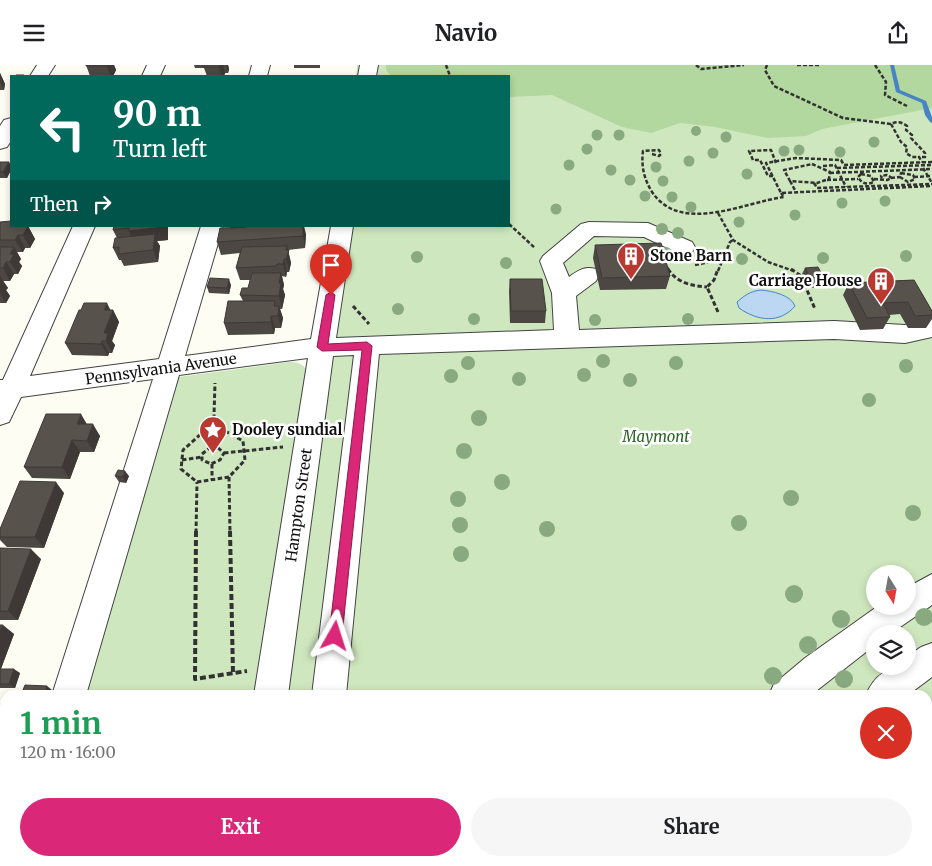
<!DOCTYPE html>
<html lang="en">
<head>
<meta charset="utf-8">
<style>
	body { margin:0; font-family:Merriweather,serif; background:#f6f6f6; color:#202124; height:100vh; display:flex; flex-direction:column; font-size:19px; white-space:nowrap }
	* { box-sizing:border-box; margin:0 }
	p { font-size:16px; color:#757577 }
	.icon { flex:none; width:28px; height:28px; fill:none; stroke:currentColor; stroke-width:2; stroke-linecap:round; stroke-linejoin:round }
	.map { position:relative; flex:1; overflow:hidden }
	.details { position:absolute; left:0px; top:625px; width:932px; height:176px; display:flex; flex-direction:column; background:#fff; border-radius:15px 15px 0 0; box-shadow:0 2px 8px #0003 }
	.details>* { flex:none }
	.hud { position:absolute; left:10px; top:10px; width:500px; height:152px; border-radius:0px; box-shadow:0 2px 8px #0003; background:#00695c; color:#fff; overflow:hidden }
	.needle { width:32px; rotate:169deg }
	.buttons { position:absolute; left:866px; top:500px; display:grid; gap:10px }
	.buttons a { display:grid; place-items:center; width:50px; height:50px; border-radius:50%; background:#fff; box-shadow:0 2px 8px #0003; font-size:25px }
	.pin { position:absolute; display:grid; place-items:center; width:42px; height:42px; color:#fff; margin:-51px -21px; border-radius:50% 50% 50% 0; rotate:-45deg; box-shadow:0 0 5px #0007 }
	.pin .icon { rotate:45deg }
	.me { position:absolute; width:55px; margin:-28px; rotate:6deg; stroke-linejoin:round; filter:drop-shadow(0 0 4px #0008) }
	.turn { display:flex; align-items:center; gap:18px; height:105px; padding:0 20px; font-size:22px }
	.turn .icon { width:65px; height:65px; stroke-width:2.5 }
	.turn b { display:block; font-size:35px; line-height:42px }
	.then { display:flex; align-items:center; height:48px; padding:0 20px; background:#0003; gap:10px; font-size:19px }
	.round { display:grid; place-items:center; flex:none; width:52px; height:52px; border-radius:26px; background:#f6f6f6 }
	.overview { display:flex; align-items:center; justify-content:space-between; height:85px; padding:0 20px }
	h1 { font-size:30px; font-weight:700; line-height:38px; color:#1e9e55 }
	.cta { display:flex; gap:10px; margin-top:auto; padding:10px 20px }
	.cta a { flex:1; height:58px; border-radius:30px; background:#db2777; color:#fff; font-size:20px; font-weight:700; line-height:58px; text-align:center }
	.cta a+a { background:#f6f6f6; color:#202124 }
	header { display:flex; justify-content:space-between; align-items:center; height:65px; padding:0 20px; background:#fff; font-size:22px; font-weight:700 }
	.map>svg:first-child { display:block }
	.green { fill:#cfe7be; fill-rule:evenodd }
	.forest { fill:#b2d79f }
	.water { fill:#bbd7f2; stroke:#4784c4 }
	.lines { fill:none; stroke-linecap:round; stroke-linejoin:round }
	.stream { fill:#4784c4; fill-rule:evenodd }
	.minor-casing { stroke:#434343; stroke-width:2 }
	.path-far2 { stroke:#323232; stroke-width:2.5; stroke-dasharray:4 2; stroke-linecap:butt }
	.path-far1 { stroke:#323232; stroke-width:3; stroke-dasharray:4.5 2.5; stroke-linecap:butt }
	.path { stroke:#323232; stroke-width:4; stroke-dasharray:6 3; stroke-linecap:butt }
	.minor { fill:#fff; fill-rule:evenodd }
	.tree { fill:#89a981 }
	.wall { fill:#4c4742 }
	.shaded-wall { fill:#3e3936 }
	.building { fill:#58524d; stroke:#3e3936 }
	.route { fill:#db2777; stroke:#8e194d }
	.labels { text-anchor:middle; stroke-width:5; stroke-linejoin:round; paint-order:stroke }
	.poi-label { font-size:15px; font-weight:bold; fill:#101010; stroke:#fff; text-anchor:start }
	.street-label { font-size:15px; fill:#101010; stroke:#fff }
	.park-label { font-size:15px; font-style:italic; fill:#2a6424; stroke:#fff }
</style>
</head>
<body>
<header><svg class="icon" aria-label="menu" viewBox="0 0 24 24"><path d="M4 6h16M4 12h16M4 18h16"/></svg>Navio<svg class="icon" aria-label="share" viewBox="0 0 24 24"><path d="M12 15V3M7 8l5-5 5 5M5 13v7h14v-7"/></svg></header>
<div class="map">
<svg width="932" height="801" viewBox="0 0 932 801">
	<rect width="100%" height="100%" fill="#fefdf3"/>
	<!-- green -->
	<path class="green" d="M357,0H932V801H248L249,796H928V630H272L335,161H509V11H356ZM875,509H908V541H875ZM875,569H908V601H875Z
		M289,297C298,297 301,298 307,305V312L254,630H81L178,312Z"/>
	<!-- forest -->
	<path class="forest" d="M386,0H932V43L822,64L806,71L768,73L715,62L680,58L651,68L622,62L552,30L509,32V11H391L386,5Z"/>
	<!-- water -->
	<path class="water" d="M761,225C772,226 791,230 795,241C780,259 757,256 739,243L737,237C744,231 750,226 761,225Z"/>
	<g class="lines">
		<!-- stream -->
		<path class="stream" d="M890,0H894L900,25L926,36L932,52V58L930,57L925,50L922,38L896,27Z"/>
		<!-- minor casing -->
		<g class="minor-casing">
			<path id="minor" d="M37,0H55L48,11H30Z
				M147,0H165L160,11H142Z
				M252,0H270L267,11H249Z
				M360,0H378L376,11H358Z
				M11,53V76L7,82L0,84V61L4,55Z
				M589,157L648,158L692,177L695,182L692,187L684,189L676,187L644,172L594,171L563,198L569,212C579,205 584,201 596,204L599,210L596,216L576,231L579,265L834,256L905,260L932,254V272L905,278L834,274L379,289L346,630H312L354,290L333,291L288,630H254L308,293L179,310L86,630H52L153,314L21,332L9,357L0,360V315H3L73,161H95L30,311L159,294L201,161H223L185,291L311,274L331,161H353L336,273L554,265L552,228L540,196L543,191L581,159Z
				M932,509V540L890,569H875V580L811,630H769L774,619L805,593L878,541H908V522Z
				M932,578V612L908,630H866C874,611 887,601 908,601V591L921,582Z
				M5,746V782L0,783V747Z
				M5,782V796H35V801H0V792Z
				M223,796H261V801H223Z
				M292,796H329V801H291Z
				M588,796H628L626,801H586Z
				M686,796H725L723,801H684Z"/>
		</g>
		<!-- path-far2 -->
		<path class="path-far2" d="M446,0L450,11
			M696,0L701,4L744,0
			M767,0L765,5L774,21L843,53L891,59C897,56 902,57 907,61L906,65L912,70L911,73L925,88V92H919L922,97
			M797,0H820
			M875,0L886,17L885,30L907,41
			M891,59L901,77L907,82L906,88L912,92H919
			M652,89L659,91L661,89L659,85L643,86C641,101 644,114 652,127C681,170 745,137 784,132L781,128
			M932,97L844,100L841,95L796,93L766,98L781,128L932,121
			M812,99L830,107L829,114L817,118L790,116L784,105Z
			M823,101L835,100L846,122
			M837,103L932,100
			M923,103L932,118
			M830,108L932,104
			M901,108L913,110L915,114L908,117L900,112Z
			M861,109L871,111L874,117C867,120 862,119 858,112Z
			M773,111H768L760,95H753L749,86L771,85L776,98
			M914,112L932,111
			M891,113L900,112
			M874,114L887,115L892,113L887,110L881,111L882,113
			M827,115L858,114
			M790,116L796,127
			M814,118L817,123L932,119
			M718,148L733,175L768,197L794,206
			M509,159L535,183
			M695,200L723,194
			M667,202L669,206
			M718,206L730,177L733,175"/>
		<!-- path-far1 -->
		<path class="path-far1" d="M668,204C677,218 692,221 707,222
			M791,204L801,211L815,244
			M353,241L369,259
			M718,247L707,222L714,215L718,204
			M225,366L243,376L245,395L229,412L197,417L181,404L183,385L201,369Z
			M211,382H217L224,388L220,395L211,399L202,395V389Z
			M213,382L215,318
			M224,388L283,382
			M182,395L202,392
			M212,399V415
			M229,412L230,468
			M196,468L197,417"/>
		<!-- path -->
		<path class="path" d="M196,466L195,614L247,606
			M230,466L233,608
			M766,796L772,801"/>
		<!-- minor -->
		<use href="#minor" class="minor"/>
	</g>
	<!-- trees -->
	<g class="tree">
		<circle cx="696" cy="66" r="5"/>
		<circle cx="597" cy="70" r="5.5"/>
		<circle cx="619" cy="70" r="5.5"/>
		<circle cx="726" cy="72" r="5.5"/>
		<circle cx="874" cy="77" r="5.5"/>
		<circle cx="587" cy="84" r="5.5"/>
		<circle cx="799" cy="85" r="5.5"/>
		<circle cx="784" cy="86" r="5.5"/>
		<circle cx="840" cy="87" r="5.5"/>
		<circle cx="713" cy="88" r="5.5"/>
		<circle cx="689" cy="96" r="5.5"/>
		<circle cx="569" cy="100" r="5.5"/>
		<circle cx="656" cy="102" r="5.5"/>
		<circle cx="611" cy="105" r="5.5"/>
		<circle cx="747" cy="109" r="5.5"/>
		<circle cx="630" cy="115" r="5.5"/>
		<circle cx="663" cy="116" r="5.5"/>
		<circle cx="645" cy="131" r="5.5"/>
		<circle cx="672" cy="132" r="5.5"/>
		<circle cx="885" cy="136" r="5.5"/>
		<circle cx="842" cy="138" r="5.5"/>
		<circle cx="691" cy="142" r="5.5"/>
		<circle cx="556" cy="144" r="5.5"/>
		<circle cx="795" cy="150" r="5.5"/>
		<circle cx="739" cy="157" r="5.5"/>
		<circle cx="662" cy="164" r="6"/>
		<circle cx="678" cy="168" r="6"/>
		<circle cx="666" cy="188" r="6"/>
		<circle cx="906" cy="191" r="6"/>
		<circle cx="417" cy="192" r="6"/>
		<circle cx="823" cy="193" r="6"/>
		<circle cx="742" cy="194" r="6"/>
		<circle cx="506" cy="198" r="6"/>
		<circle cx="398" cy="244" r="6"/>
		<circle cx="474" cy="254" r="6"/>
		<circle cx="688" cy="254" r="6"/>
		<circle cx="595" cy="255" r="6"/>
		<circle cx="603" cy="296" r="7"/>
		<circle cx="468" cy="298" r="7"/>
		<circle cx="676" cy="298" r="7"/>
		<circle cx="906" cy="301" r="7"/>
		<circle cx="584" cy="310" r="7"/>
		<circle cx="451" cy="311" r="7"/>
		<circle cx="519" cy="314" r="7"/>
		<circle cx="630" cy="315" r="7"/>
		<circle cx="869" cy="335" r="7"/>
		<circle cx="479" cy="353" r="8"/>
		<circle cx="464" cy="386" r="8"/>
		<circle cx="502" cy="417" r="8"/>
		<circle cx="791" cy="433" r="8"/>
		<circle cx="458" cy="434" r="8"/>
		<circle cx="913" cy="448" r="8"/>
		<circle cx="739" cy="458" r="8"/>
		<circle cx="460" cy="460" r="8"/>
		<circle cx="547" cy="464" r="8"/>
		<circle cx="461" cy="489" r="8"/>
		<circle cx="794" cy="529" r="9"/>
		<circle cx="924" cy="552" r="9"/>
		<circle cx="841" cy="554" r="9"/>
		<circle cx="808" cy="580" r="9"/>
		<circle cx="773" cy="611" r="9"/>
		<circle cx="844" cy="614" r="9"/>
	</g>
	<!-- wall -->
	<path class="wall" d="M86,0H114L116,5L113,11H90Z
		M194,0H228L229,4L228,8H225L224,11H207L204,3H195Z
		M294,0H320V3H294Z
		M0,8L5,19L4,25H0Z
		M0,97H9L11,102V105L7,113H0Z
		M0,157L28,161L35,174L30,183H25L23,187H17L21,194L19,197L22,201L18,209H14L10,216H3L8,223L6,225L10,231L6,238H0V239Z
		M114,161H168V175L157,176L160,181L158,197L124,201L121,195H119L113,183L117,173L113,165Z
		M231,163L306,169L305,183L288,185L291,198L289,207H287L286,212L282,211L284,220L283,224L285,230L282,244H280L283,253L281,263H275L274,269L228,270L224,258L243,236L240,230L248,223L250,215H240L236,203L240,188L221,190L217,177Z
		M595,180L670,211L666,224L600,225L593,193Z
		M805,203L825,215L822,222L809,223L802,209Z
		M510,214L546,246L545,258H510L509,226Z
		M914,215L932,246V254L926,263H908L900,249L889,250L890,252L883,264L860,265L843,230L849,218Z
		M231,220L229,229L209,228L207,222Z
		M110,245H113L119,257L112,276L115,280L112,288H109L108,291L72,290L65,278Z
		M87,359L100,371L94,387H80L70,414L32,413L24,402Z
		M115,411H129L126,418L119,417Z
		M64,428L44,483L7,482L0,475V464Z
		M0,483L41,494L18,555H0Z
		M0,560L14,569L1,604L20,608L15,623H0Z
		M0,639H5V698H4L0,709Z"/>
	<!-- shaded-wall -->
	<path class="shaded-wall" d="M106,0H114L116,5L113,11H111Z
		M220,0H223L225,8L224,11H222L219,2Z
		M226,0H228L229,4L228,8Z
		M0,8L5,19L4,25L0,17Z
		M9,97L11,102V105L7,113L3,107Z
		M28,161L35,174L30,183L23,170Z
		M163,161H168V175L157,176L160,181L158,197L153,185L134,179L129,166Z
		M303,161H304L306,169L305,183L303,171Z
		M18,170L25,183L23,187L15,175Z
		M287,181L291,198L289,207L286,194V185Z
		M14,182L21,194L19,197L22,201L18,209L10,197V189Z
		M284,194L287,207L286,212L283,199Z
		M6,197L14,209L10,216L3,203Z
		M281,208L284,220L283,224L285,230L282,244L279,231V218Z
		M0,211L8,223L6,225L10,231L6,238L0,228Z
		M229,214L231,220L229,229L227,223Z
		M107,238L112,248L113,245L119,257L112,276L115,280L112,288L106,276L104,268V245Z
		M279,241L283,253L281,263L278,251Z
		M271,251L275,263L274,269L271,257Z
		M102,276L109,288L108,291L101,279Z
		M81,349L88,361L77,359Z
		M93,359L100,371L94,387L87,376Z
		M72,375L80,387L70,414L62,402Z
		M125,406L129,411L126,418L123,412Z
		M56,417L64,428L44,483L35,472Z
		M31,484L41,494L18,555L8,546Z
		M3,560L14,569L0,606V568Z
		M14,604L20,608L15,623L9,619Z
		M47,621L52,625L50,630H44Z
		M5,639V652L1,650Z
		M5,680V693L1,691Z
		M0,696L4,698L0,709Z
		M149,796H154L153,801H148Z"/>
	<!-- building -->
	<path class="building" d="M86,0H108L107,1H86Z
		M205,0H220L219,2H204Z
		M16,10H24V11H16Z
		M0,97H9L3,107H0Z
		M11,156V161H28L23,170H18L15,175H0V157Z
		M114,161H163V162L129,166V163L113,165Z
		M231,161H246V162L231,163Z
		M246,161H303V171L217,177L220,163L246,162Z
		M155,169L153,185L119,189V182L113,183L115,173Z
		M661,178L670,211L602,213L595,180Z
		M287,181L286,185H289L286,194H284L283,199H277L276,201L236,203L242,182Z
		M0,182H14L10,189H14L10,197H6L3,203H0Z
		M818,202L825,215L812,216L805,203Z
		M252,208H281L279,218H281L279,231L240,230L242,223H248Z
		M210,213L229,214L227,223L207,222Z
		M510,214H542L546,246H511Z
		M914,215L932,246V250L915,251L908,237L883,238L890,252L867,253L849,218Z
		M228,236H275L274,241H279L278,251H271V257L224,258Z
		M84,238H107L104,245H113L104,268H108L106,276H102L101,279L65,278L79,245H81Z
		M46,349H81L77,359H93L87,376L72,375L62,402H24Z
		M118,405L125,406L123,412L115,411Z
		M20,416L56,417L35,472H0V464Z
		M0,483L31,484L8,546H0Z
		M0,560H3L0,568Z
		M0,604H14L9,619H0Z
		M25,620L47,621L44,630H21Z
		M0,639H5L1,650H5V680L1,691H0Z
		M102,796H149L148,801H100Z"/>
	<!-- route -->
	<path class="route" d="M331,227L335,230L328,279L367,277L372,281L342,571L340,576L335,578L331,576L329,571L362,285L322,286L317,282L326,230Z"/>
	<!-- icons -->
	<defs>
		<g id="building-pin" transform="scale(1.4375)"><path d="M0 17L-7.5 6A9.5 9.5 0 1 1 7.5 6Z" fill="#b73930" stroke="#fff"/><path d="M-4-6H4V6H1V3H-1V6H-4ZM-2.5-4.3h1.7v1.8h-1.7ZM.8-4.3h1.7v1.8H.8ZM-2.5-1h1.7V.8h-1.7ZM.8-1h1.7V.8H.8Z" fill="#fff"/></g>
		<g id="sight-pin" transform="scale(1.4375)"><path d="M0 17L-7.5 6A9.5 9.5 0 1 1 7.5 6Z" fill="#b73930" stroke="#fff"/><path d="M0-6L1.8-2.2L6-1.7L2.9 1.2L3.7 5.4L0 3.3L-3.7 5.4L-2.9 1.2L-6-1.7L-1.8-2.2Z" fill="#fff"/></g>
	</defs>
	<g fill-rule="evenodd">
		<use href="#building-pin" x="631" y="191"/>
		<use href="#building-pin" x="881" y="216"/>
		<use href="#sight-pin" x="213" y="365"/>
	</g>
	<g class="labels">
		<!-- poi labels -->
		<g class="poi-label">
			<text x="650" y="196">Stone Barn</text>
			<text x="862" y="221" text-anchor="end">Carriage House</text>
			<text x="232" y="370">Dooley sundial</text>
		</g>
		<!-- street labels -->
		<g class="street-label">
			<text transform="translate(161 304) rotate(-8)" y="5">Pennsylvania Avenue</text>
			<text transform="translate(299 440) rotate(-82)" y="5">Hampton Street</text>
		</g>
		<!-- park labels -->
		<g class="park-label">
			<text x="656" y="377">Maymont</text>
		</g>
	</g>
</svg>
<div class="buttons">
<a><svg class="needle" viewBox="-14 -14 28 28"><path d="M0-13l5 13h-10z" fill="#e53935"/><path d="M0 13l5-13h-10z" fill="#757577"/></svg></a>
<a><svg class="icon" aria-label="layers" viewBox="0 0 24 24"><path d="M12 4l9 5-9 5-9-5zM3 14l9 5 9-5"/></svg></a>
</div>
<div class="pin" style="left:331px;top:230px;background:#d93025"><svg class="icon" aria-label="arrive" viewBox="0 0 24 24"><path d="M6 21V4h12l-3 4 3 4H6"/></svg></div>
<svg class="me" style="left:335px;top:571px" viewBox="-20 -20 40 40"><path d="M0-17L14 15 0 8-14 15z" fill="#db2777" stroke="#fff" stroke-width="4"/></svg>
<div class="hud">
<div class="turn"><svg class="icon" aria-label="left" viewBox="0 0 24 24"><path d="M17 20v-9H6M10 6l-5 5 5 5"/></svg><div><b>90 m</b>Turn left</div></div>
<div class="then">Then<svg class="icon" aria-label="right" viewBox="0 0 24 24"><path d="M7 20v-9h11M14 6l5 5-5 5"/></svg></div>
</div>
<section class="details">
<div class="overview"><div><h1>1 min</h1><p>120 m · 16:00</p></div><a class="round" style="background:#d93025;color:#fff"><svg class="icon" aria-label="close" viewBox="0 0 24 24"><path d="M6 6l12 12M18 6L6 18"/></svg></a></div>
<div class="cta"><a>Exit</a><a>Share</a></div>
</section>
</div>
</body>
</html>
